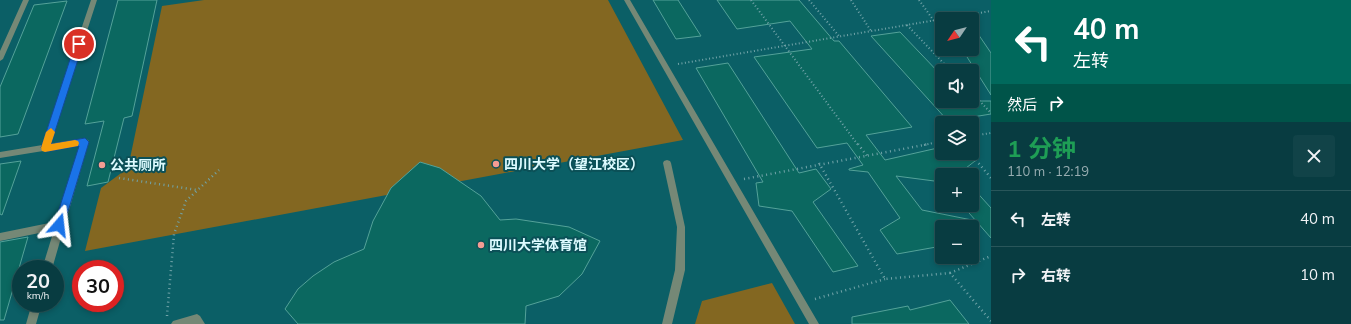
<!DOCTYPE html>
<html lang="zh">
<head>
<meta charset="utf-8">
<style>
	body { margin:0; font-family:Mulish,"Noto Sans SC",sans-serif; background:#114348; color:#f1f3f6; height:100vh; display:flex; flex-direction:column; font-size:15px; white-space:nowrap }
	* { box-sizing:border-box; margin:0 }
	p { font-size:13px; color:#98adb1 }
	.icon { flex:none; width:22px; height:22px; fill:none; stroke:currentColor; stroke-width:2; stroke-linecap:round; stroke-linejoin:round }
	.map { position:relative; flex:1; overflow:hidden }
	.details { display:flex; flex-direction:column; background:#083c41; width:360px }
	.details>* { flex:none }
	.hud { background:#00695c; color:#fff; overflow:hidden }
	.needle { width:26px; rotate:235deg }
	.fabs { position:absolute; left:935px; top:12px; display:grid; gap:8px }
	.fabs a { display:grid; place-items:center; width:44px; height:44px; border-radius:4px; background:#083c41; box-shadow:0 2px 6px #0003,0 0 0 1px #29565a; font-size:20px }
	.speed { position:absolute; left:12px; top:260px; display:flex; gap:8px; font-size:20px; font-weight:700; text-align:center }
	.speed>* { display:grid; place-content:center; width:52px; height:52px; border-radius:50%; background:#083c41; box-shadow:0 2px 6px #0003,0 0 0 1px #29565a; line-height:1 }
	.speed small { font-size:10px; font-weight:400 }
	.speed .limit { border:6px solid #d22; background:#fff; color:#111 }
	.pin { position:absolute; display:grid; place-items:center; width:34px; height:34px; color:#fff; margin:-17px; border:2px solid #fff; border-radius:50%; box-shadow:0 1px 4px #0007 }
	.me { position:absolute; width:44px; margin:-22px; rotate:17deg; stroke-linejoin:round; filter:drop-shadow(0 0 3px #0008) }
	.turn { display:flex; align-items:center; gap:14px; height:84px; padding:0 16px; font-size:18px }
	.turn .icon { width:52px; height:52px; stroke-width:2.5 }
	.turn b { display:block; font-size:28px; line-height:34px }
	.then { display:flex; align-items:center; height:38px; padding:0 16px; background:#0003; gap:8px; font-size:15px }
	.round { display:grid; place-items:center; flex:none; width:42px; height:42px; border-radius:4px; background:#114348 }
	.summary { display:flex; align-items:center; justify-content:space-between; height:68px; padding:0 16px }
	h1 { font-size:24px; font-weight:700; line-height:30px; color:#1e9e55 }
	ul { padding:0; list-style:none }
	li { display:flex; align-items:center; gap:12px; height:56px; padding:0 16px; border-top:1px solid #29565a }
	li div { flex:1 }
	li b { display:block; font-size:15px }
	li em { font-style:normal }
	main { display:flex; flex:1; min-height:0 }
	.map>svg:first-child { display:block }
	.built { fill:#0b5f66; fill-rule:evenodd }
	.green { fill:#836721 }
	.building { fill:#0b6860; stroke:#54a299 }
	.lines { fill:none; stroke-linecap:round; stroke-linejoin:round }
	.path-far1 { stroke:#72a4a9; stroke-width:2; stroke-dasharray:1 2.5; stroke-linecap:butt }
	.path { stroke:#72a4a9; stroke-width:2.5; stroke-dasharray:1 3.5; stroke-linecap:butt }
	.service { fill:#758876; fill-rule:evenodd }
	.minor { fill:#758876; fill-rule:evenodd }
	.route { fill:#1a73e8; stroke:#114b97 }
	.slow { fill:#f59e0b }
	.poi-dot { fill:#f59c93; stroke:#0b5057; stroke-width:1.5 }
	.labels { text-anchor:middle; stroke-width:4; stroke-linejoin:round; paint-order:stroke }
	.poi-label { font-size:14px; font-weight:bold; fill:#ddfbff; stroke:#0b5057; text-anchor:start }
</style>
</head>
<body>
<main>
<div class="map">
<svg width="991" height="324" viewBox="0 0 991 324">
	<rect width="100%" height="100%" fill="#0b5057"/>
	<!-- built -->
	<path class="built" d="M0,0H991V324H0ZM942,19H972V49H942ZM942,71H972V101H942ZM942,123H972V153H942ZM942,175H972V205H942ZM942,227H972V257H942ZM21,269H55V303H21ZM81,269H115V303H81Z"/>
	<!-- green -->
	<path class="green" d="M204,0H608L683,140L85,251L101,188L128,168L162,6Z
		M772,283L795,324H695L702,301Z"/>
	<!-- building -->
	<path class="building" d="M118,0H157L132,116L124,118L108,182L87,186L104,121L85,124Z
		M653,0H678L701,36L676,39Z
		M717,0H799L834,41H839L912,127L866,135L885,160L942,147V153H967L975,161L957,175H942V182L896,176L922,210L972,220L971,227H942V246L897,254L880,230L900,218L868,172L849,170V169L863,165L847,143L817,148L754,57L812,49L790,21L737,29Z
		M67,1L18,134L0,137V87L34,5Z
		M972,25L991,53V95L962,49H972Z
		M900,32L942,76V101H991V114L948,121L871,36Z
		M728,63L799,173L816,169L831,189L813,202L858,266L833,272L792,211L759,206L756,183L763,182L696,68Z
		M21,161L2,215L0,214V164Z
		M420,162L440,168L481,196L500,220L516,219L569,227L600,241L582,274L559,296L526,306L525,324H298L285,309L298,289L313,276L334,262L364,249L373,221L391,188Z
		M972,187L991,208V238L962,205H972Z
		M28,237L4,320H0V242Z
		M950,300L969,324H852V317L908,306L910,310Z"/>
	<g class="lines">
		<!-- path-far1 -->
		<path class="path-far1" d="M751,0L858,145
			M809,0L839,36
			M851,0L871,31
			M919,0L934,21
			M943,19L991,11
			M907,25L951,71
			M678,64L942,19
			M972,93L991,113
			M972,136L991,133
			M924,145L942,141"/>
		<!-- path -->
		<path class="path" d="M858,144L867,156
			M970,153L991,178
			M819,163L885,279L950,273L991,321
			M119,178L197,190
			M744,179L929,144
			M950,273L991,256
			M815,299L885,279
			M167,316L174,234L186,201L219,170"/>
		<!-- service -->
		<path class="service" d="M23,0H29L3,59L0,61V51Z
			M91,0H97L49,148L48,150H42L41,148Z
			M59,221L62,222L63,225L62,228L59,229L0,241V233Z"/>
		<!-- minor -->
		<path class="minor" d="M624,0H630L819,324H809Z
			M85,138L89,141L52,269H42L80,145L0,158V152Z
			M667,160L670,161L671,163L685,227V270L672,324H662L675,270L677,227L663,163L664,161Z
			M32,303H42L36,324H26Z
			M197,314L200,316L205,324H171L173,321Z"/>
	</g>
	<!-- route -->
	<path class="route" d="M79,42L83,44L51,144L85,138L89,142L64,225L63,228L59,230L56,228L54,225L79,146L45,152L41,148L75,44Z"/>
	<!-- slow -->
	<path class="slow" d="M51,128L55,132L51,144L75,140L78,141L79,143L78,146L45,152L42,151L41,148L46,132Z"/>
	<!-- markers -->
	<g class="poi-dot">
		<circle cx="496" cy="164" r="4"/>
		<circle cx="102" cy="165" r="4"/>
		<circle cx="481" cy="245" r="4"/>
	</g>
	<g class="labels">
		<!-- poi labels -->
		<g class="poi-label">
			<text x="504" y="169">四川大学（望江校区）</text>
			<text x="110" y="170">公共厕所</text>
			<text x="489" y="250">四川大学体育馆</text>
		</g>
	</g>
</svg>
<div class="fabs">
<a><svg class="needle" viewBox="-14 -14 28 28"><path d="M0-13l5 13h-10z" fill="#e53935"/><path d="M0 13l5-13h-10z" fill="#98adb1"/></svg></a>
<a><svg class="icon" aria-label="sound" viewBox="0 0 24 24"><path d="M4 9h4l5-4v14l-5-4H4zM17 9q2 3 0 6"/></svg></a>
<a><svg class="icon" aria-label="layers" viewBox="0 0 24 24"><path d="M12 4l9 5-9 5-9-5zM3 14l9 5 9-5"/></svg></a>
<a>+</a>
<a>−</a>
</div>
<div class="speed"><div>20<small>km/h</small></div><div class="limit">30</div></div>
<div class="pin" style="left:79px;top:44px;background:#d93025"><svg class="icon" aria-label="arrive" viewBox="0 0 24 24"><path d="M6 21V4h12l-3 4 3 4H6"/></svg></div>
<svg class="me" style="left:59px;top:225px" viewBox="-20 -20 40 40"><path d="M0-17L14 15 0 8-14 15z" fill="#1a73e8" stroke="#fff" stroke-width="4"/></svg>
</div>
<section class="details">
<div class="hud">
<div class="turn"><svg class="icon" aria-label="left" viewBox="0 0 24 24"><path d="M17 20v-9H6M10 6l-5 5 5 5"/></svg><div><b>40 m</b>左转</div></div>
<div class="then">然后<svg class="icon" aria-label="right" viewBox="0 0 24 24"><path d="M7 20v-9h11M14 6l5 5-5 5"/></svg></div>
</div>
<div class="summary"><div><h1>1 分钟</h1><p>110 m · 12:19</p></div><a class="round"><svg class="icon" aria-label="close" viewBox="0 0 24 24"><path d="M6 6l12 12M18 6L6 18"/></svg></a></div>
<ul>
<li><svg class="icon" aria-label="left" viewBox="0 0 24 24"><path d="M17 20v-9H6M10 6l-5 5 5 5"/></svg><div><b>左转</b></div><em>40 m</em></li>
<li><svg class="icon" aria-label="right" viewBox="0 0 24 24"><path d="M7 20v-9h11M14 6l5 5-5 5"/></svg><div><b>右转</b></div><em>10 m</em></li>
</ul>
</section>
</main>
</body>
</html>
